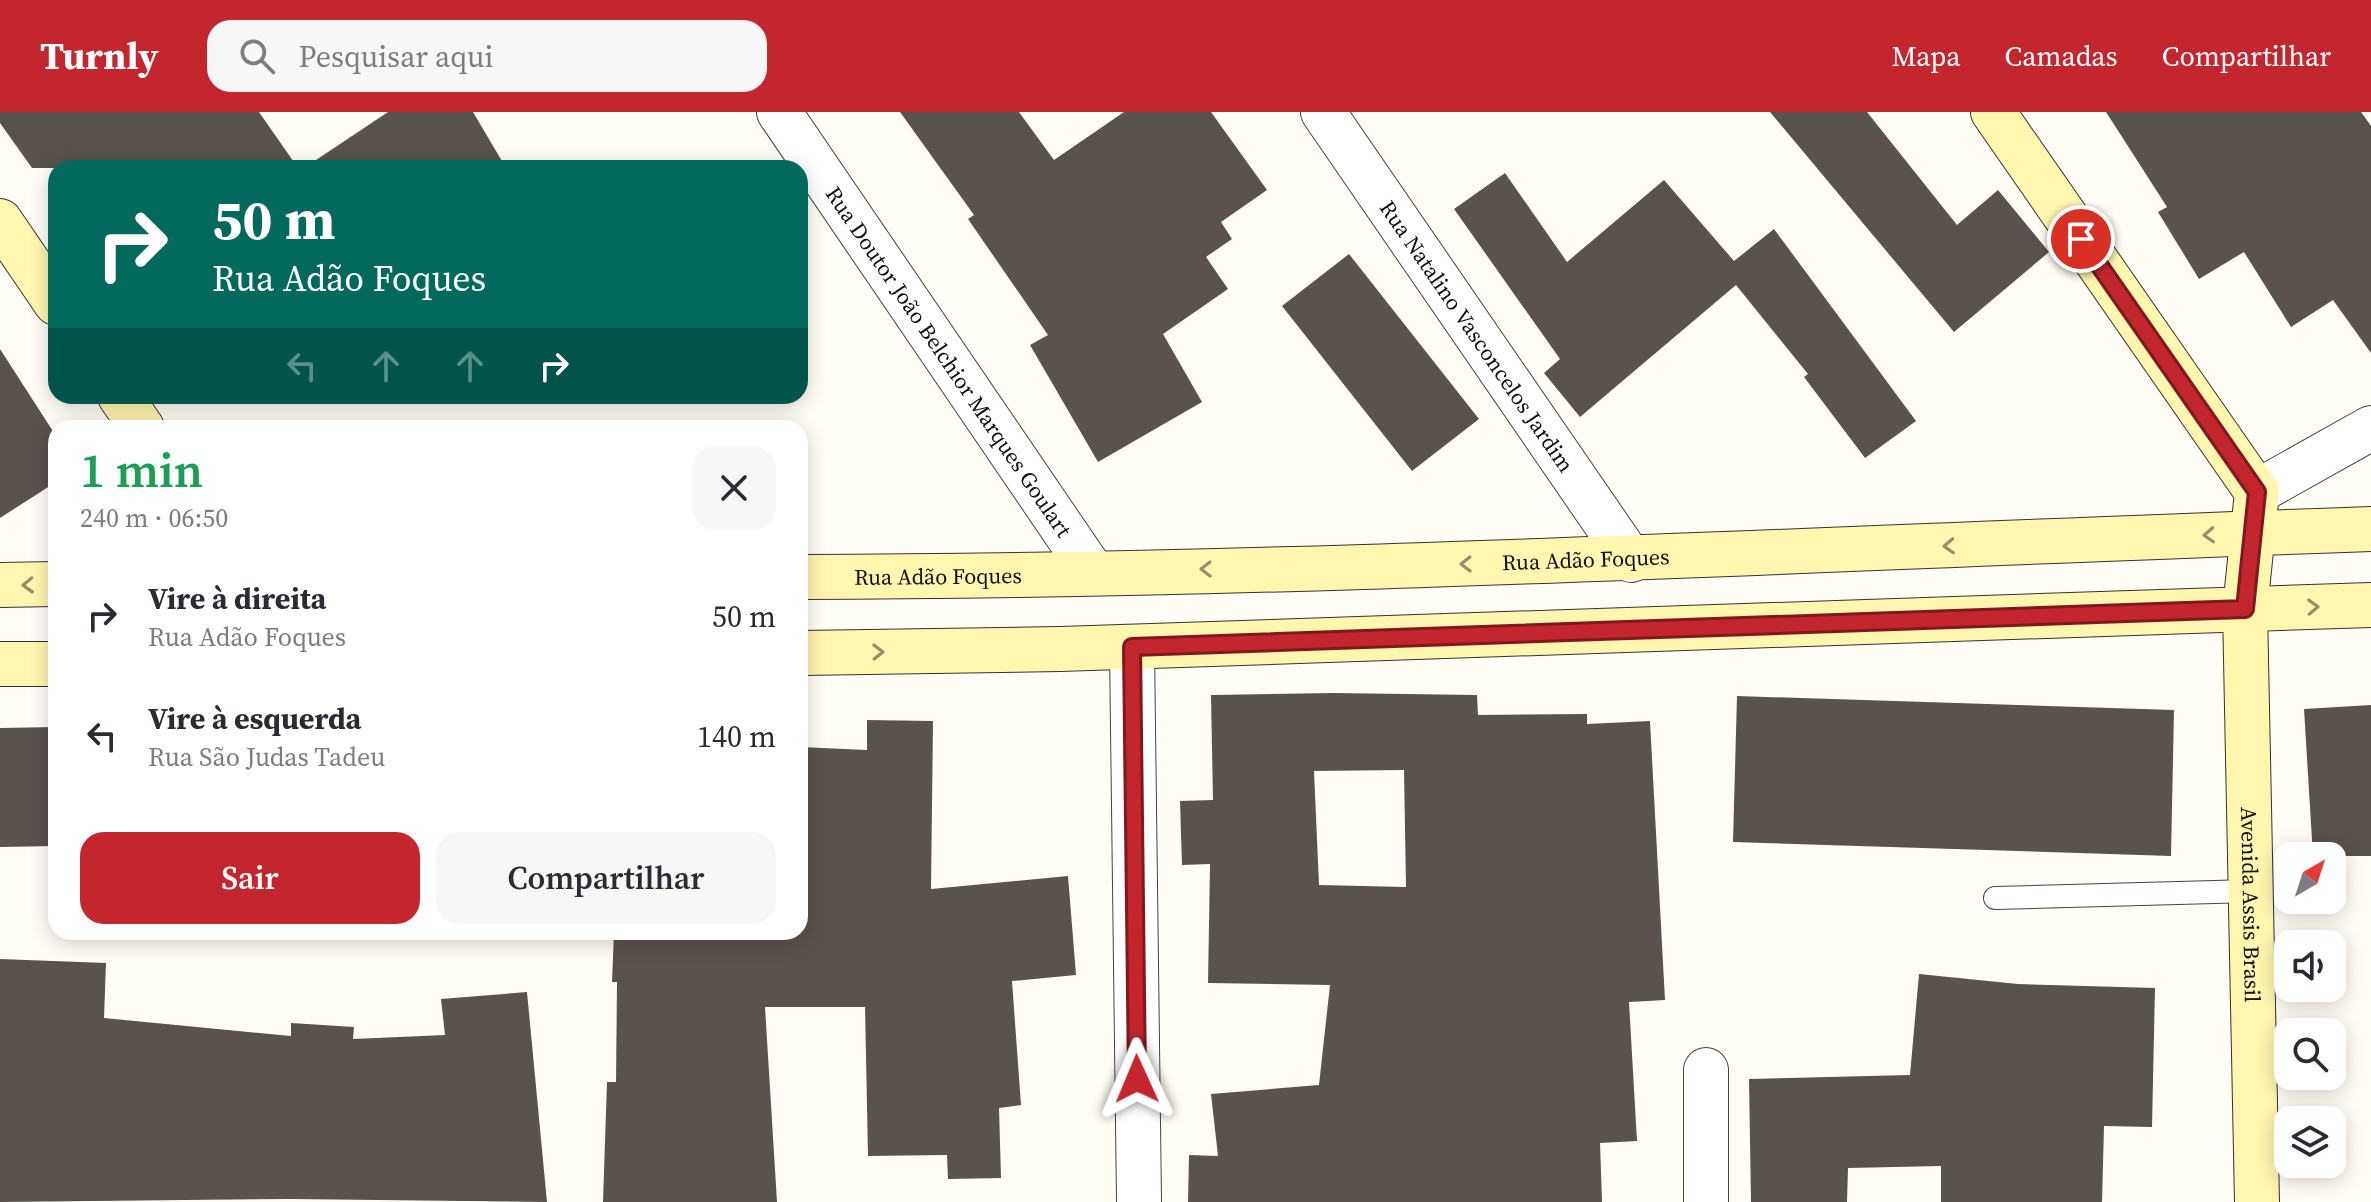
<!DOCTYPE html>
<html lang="pt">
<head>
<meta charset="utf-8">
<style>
	body { margin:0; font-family:"Source Serif 4",serif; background:#f7f7f7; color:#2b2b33; height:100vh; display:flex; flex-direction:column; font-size:30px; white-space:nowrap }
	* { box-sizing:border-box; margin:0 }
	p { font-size:26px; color:#7c7c81 }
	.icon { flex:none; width:44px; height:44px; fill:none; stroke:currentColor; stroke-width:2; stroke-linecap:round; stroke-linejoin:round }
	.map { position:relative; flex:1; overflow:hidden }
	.drawer { position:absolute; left:48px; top:308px; width:760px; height:520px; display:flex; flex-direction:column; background:#fff; border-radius:24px; box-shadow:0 4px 20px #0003 }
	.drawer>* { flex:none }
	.hud { position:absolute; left:48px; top:48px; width:760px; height:244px; border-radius:24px; box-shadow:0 4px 20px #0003; background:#00695c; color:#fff; overflow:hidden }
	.needle { width:52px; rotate:39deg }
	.buttons { position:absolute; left:2274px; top:730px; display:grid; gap:16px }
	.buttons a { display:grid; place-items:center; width:72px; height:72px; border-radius:16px; background:#fff; box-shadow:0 4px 20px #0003; font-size:40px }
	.pin { position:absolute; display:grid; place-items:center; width:68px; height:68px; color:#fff; margin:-34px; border:4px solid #fff; border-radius:50%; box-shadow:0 2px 8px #0007 }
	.me { position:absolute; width:88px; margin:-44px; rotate:359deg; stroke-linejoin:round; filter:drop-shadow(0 0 6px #0008) }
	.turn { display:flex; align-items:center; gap:28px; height:168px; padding:0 32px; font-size:36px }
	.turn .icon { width:104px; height:104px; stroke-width:2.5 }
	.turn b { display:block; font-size:56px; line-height:68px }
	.lanes { display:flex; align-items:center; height:76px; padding:0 32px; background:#0003; justify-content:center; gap:40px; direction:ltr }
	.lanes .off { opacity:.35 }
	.round { display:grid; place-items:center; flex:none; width:84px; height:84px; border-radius:24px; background:#f7f7f7 }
	.summary { display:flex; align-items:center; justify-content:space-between; height:136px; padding:0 32px }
	h1 { font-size:48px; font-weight:600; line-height:60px; color:#1e9e55 }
	.primary-button { display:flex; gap:16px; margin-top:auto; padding:16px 32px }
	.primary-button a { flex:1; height:92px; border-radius:24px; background:#c4262e; color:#fff; font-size:32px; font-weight:600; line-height:92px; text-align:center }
	.primary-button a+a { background:#f7f7f7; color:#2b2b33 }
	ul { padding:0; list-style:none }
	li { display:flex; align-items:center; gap:24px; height:120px; padding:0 32px }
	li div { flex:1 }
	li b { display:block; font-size:30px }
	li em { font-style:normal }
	header { display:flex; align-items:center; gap:48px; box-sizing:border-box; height:112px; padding:0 40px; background:#c4262e; color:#fff }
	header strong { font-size:38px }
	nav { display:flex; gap:44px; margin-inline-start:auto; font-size:28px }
	.search { width:560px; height:72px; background:#f7f7f7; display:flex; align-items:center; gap:20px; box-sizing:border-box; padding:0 28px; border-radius:24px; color:#7c7c81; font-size:30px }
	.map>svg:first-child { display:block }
	.building { fill:#5a524d; fill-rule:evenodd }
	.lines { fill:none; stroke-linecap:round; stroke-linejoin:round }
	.lane-casing { stroke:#444; stroke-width:24 }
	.street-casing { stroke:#444; stroke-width:46 }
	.secondary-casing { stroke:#333; stroke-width:46 }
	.lane { stroke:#fff; stroke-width:22 }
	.street { stroke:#fff; stroke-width:44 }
	.secondary { stroke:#fff6b0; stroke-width:44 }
	.oneway { stroke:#948f68 }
	.route-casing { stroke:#7f191e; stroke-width:20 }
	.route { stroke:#c4262e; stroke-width:14 }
	.labels { text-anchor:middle; stroke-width:8; stroke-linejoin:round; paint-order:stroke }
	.street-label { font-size:22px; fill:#111; stroke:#fff }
</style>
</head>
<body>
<header>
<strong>Turnly</strong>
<div class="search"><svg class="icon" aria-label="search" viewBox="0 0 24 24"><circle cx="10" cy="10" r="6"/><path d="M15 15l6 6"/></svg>Pesquisar aqui</div>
<nav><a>Mapa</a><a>Camadas</a><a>Compartilhar</a></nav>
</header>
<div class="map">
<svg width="2371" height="1090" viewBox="0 0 2371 1090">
	<rect width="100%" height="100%" fill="#fffdf5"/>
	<!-- building -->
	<path class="building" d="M0,0H259L298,56H32L0,11Z
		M388,0H473L506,56H304Z
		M900,0H1019L1054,48L1124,0H1211L1267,78L1221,110L1232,127L1206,145L1228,177L1163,222L1202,290L1098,350L1030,233L1048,223L968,107L974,103Z
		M1770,0H1867L1957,113L1998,78L2049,140L1954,220Z
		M2106,0H2361L2371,14V241L2333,188L2291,215L2244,140L2199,167L2158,100L2167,95Z
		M1505,61L1567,150L1664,68L1734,149L1774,117L1916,309L1865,346L1804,265L1808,262L1736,173L1580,305L1544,261L1560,247L1454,97Z
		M1349,142L1479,307L1412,359L1282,194Z
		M0,237L56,324V370L0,406Z
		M1333,581L1477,583L1478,603L1587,602V612L1650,609L1665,888L1629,890L1637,1029L1600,1031L1602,1090H1188L1189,1043L1218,1044L1211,982L1319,973L1330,873L1208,871L1210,752L1182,753L1180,689L1213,688L1211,583ZM1404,658L1406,775L1319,773L1314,659Z
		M1737,584L2174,598L2171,744L1733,730Z
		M2371,593V744H2313L2304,597Z
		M867,608L933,609L931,777L1068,764L1076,863L1012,869L1021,993L999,996L1001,1066L948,1067L947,1043L868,1044L865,895H765L777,1090H603L607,970H616L617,870H612L614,820H800V635L867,638Z
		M56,615V734L0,735V616Z
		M0,847L106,851L104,906L291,924V911L354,915L353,927L445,923L441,887L527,880L547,1090L290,1087L0,1090Z
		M1919,862L2018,872L2155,876L2152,1015L2104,1014L2102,1090H1941V1054L1848,1056L1847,1090H1751L1749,967L1910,963Z"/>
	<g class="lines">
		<!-- lane casing -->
		<g class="lane-casing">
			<path id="lane" d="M1995,786L2251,779"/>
		</g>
		<!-- street casing -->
		<g class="street-casing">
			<g id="street">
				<path id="s1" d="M779,0L1093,461"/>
				<path id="s2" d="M1323,0L1631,448"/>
				<path d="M2257,380L2371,316"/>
				<path d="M1132,535L1139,1090"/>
				<path d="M1706,958V1090"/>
			</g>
		</g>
		<!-- secondary casing -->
		<g class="secondary-casing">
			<g id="secondary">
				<path id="s3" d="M1993,0L2257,380L2245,497L2257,1090"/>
				<path d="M0,109L56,191"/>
				<path d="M120,284L142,316"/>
				<path id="s4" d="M800,465C1324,464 1847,435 2371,417"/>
				<path d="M0,473L56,472"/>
				<path d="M800,541L1060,537L2371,493"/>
				<path d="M0,552H56"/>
			</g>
		</g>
		<!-- lane -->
		<use href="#lane" class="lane"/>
		<!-- street -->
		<use href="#street" class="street"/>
		<!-- secondary -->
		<use href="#secondary" class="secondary"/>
	</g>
	<!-- one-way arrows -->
	<defs><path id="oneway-chevron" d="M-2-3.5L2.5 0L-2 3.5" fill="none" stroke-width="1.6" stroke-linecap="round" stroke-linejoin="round" transform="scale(2)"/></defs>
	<g class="oneway">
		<use href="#oneway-chevron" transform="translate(2209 423) rotate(177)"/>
		<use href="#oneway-chevron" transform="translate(1949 434) rotate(177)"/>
		<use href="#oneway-chevron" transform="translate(1466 452) rotate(179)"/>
		<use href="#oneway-chevron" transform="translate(1206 457) rotate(179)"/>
		<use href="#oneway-chevron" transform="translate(28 473) rotate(178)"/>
		<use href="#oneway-chevron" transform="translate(2313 495) rotate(-2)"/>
		<use href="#oneway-chevron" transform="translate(878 540) rotate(-1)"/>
	</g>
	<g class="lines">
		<!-- route casing -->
		<g class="route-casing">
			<path id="route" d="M1137,967L1132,535L2245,497L2257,380L2081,127"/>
		</g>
		<!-- route -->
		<use href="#route" class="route"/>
	</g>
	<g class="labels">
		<!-- street labels -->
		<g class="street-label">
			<text dy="8" stroke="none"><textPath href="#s2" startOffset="272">Rua Natalino Vasconcelos Jardim</textPath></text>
			<text dy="8" stroke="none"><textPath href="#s1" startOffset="302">Rua Doutor João Belchior Marques Goulart</textPath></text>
			<text dy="8" stroke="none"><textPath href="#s4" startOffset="786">Rua Adão Foques</textPath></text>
			<text dy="8" stroke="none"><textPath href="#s4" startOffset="138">Rua Adão Foques</textPath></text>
			<text dy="8" stroke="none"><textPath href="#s3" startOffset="876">Avenida Assis Brasil</textPath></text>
		</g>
	</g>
</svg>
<div class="buttons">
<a><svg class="needle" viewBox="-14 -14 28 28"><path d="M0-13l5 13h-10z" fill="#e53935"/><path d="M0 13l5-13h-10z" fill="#7c7c81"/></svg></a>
<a><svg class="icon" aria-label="sound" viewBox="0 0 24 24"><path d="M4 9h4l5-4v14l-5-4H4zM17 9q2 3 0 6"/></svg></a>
<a><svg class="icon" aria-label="search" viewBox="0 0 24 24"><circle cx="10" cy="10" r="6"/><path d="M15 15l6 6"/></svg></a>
<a><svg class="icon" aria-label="layers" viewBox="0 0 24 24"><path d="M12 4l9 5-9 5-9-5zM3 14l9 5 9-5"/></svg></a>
</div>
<div class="pin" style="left:2081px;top:127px;background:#d93025"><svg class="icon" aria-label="arrive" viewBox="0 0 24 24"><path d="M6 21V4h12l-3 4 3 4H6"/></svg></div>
<svg class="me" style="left:1137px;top:967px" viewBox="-20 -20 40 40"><path d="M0-17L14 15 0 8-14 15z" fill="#c4262e" stroke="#fff" stroke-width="4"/></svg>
<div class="hud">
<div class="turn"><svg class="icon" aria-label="right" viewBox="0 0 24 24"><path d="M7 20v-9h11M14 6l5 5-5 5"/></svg><div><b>50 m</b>Rua Adão Foques</div></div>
<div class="lanes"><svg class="icon off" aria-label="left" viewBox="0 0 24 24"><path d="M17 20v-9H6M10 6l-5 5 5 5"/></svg><svg class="icon off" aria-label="ahead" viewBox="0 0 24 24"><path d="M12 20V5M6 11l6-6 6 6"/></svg><svg class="icon off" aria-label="ahead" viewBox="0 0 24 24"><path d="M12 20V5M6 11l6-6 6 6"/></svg><svg class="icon" aria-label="right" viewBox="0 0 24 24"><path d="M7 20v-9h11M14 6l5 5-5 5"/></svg></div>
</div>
<section class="drawer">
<div class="summary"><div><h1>1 min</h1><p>240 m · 06:50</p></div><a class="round"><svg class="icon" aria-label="close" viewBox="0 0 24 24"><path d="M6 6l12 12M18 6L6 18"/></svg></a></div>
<ul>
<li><svg class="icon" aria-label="right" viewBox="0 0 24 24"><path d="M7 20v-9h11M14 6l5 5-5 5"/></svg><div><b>Vire à direita</b><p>Rua Adão Foques</p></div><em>50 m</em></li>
<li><svg class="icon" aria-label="left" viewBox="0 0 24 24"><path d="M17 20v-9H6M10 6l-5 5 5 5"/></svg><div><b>Vire à esquerda</b><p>Rua São Judas Tadeu</p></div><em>140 m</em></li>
</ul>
<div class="primary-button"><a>Sair</a><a>Compartilhar</a></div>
</section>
</div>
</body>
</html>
